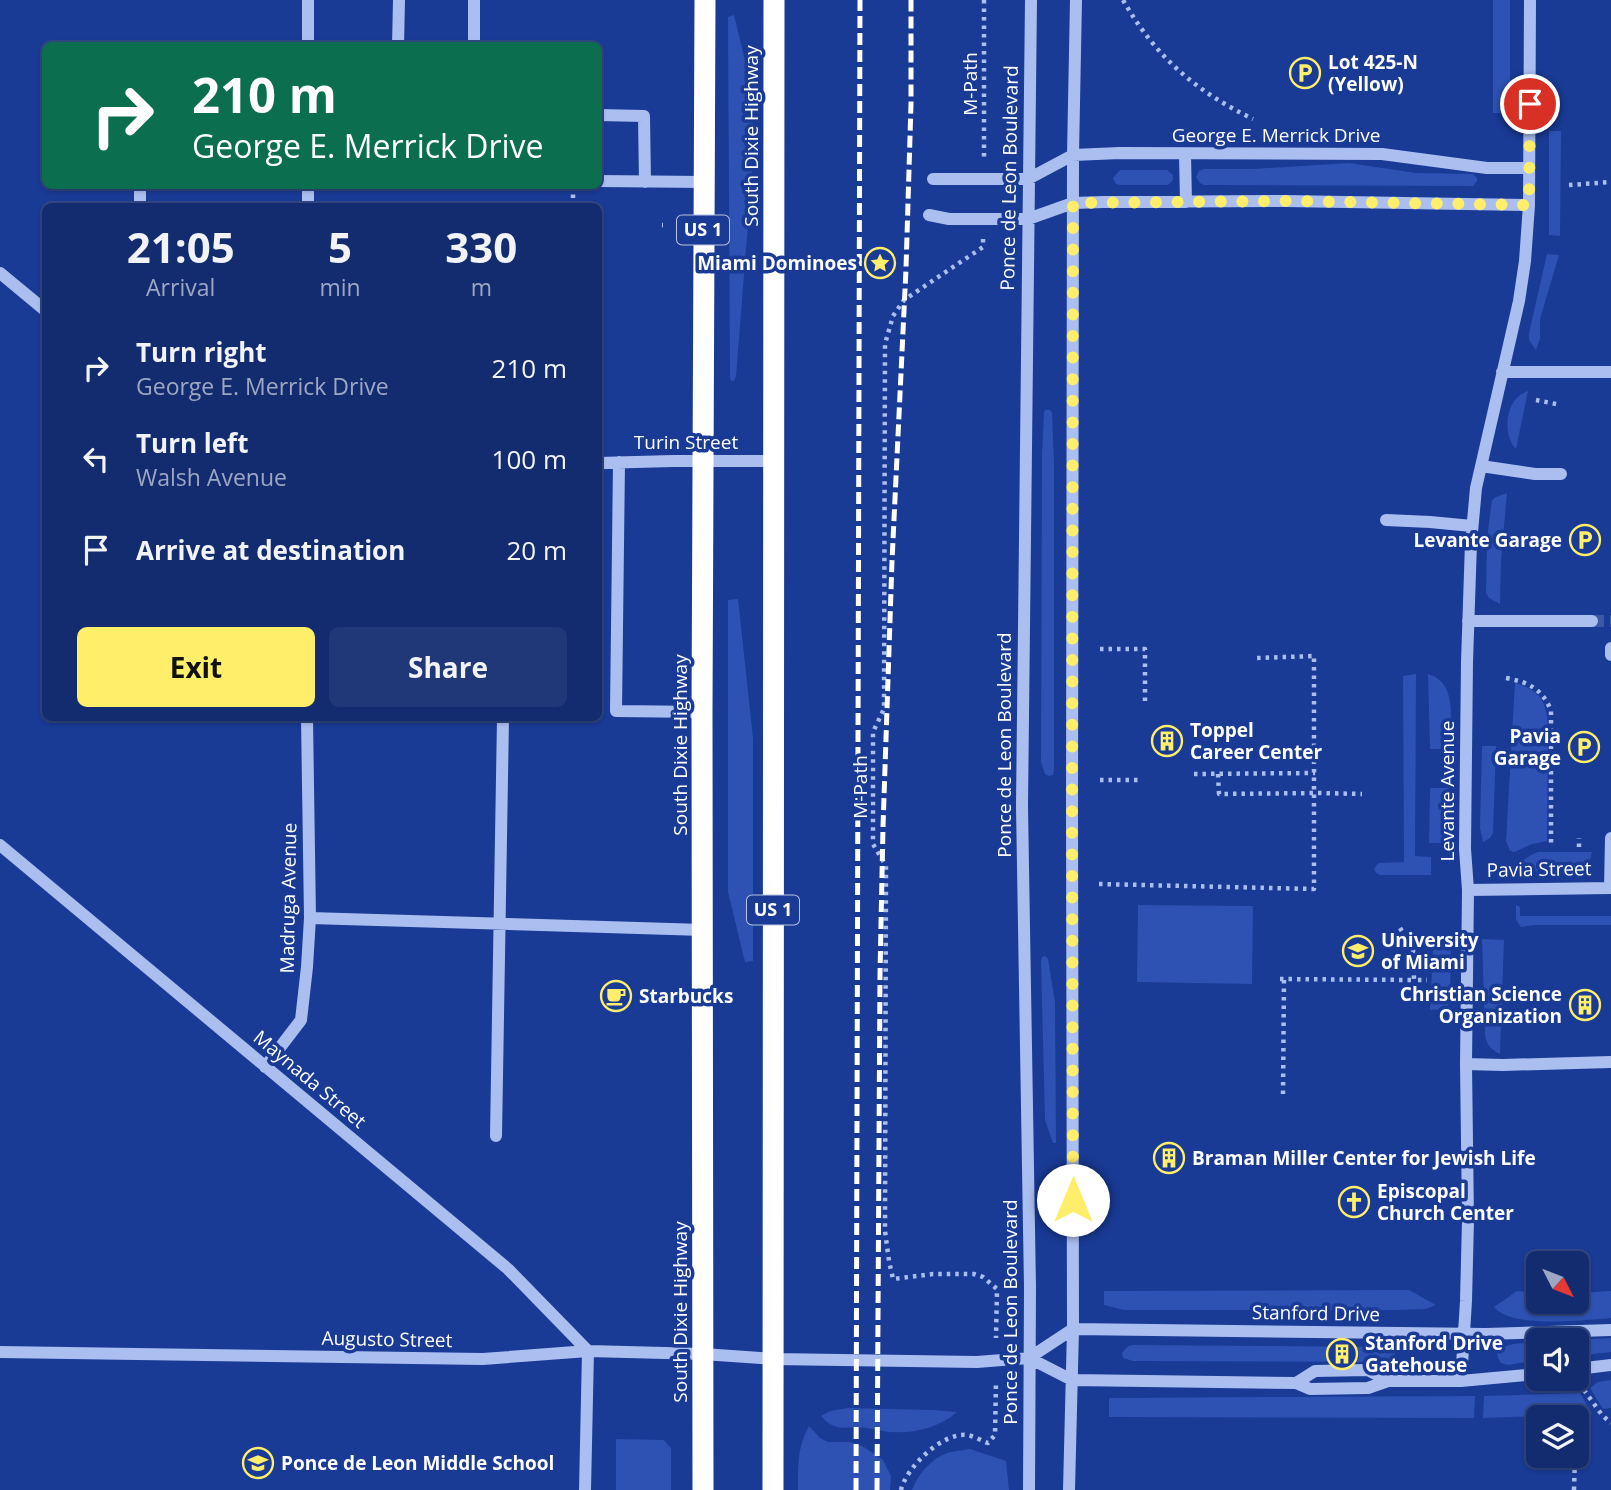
<!DOCTYPE html>
<html lang="en">
<head>
<meta charset="utf-8">
<style>
	body { margin:0; font-family:"Open Sans",sans-serif; background:#203878; color:#f1f3f6; height:100vh; display:flex; flex-direction:column; font-size:26px; white-space:nowrap }
	* { box-sizing:border-box; margin:0 }
	p { font-size:23px; color:#9da7c3 }
	.icon { flex:none; width:38px; height:38px; fill:none; stroke:currentColor; stroke-width:2; stroke-linecap:round; stroke-linejoin:round }
	.map { position:relative; flex:1; overflow:hidden }
	.drawer { position:absolute; left:42px; top:203px; width:560px; height:518px; display:flex; flex-direction:column; background:#132c70; border-radius:10px; box-shadow:0 2px 5px #0004,0 0 0 2px #324883 }
	.drawer>* { flex:none }
	.top-card { position:absolute; left:42px; top:42px; width:560px; height:147px; border-radius:10px; box-shadow:0 2px 5px #0004,0 0 0 2px #324883; background:#0b6e4f; color:#fff; overflow:hidden }
	.needle { width:46px; rotate:132deg }
	.buttons { position:absolute; left:1526px; top:1251px; display:grid; gap:14px }
	.buttons a { display:grid; place-items:center; width:63px; height:63px; border-radius:10px; background:#132c70; box-shadow:0 2px 5px #0004,0 0 0 2px #324883; font-size:35px }
	.pin { position:absolute; display:grid; place-items:center; width:60px; height:60px; color:#fff; margin:-30px; border:4px solid #fff; border-radius:50%; box-shadow:0 2px 7px #0007 }
	.me { position:absolute; width:77px; margin:-38px; rotate:0deg; stroke-linejoin:round; filter:drop-shadow(0 0 5px #0008) }
	.turn { display:flex; align-items:center; gap:24px; height:147px; padding:0 35px; font-size:32px }
	.turn .icon { width:91px; height:91px; stroke-width:2.5 }
	.turn b { display:block; font-size:49px; line-height:60px }
	.eta { display:flex; justify-content:space-evenly; align-items:center; height:119px; text-align:center }
	.eta b { font-size:42px; font-weight:700; line-height:49px }
	.primary-button { display:flex; gap:14px; margin-top:auto; padding:14px 35px }
	.primary-button a { flex:1; height:80px; border-radius:10px; background:#ffee6a; color:#111; font-size:28px; font-weight:700; line-height:80px; text-align:center }
	.primary-button a+a { background:#203878; color:#f1f3f6 }
	ul { padding:0; list-style:none }
	li { display:flex; align-items:center; gap:21px; height:91px; padding:0 35px }
	li div { flex:1 }
	li b { display:block; font-size:26px }
	li em { font-style:normal }
	.map>svg:first-child { display:block }
	.green { fill:#2d52b3; fill-rule:evenodd }
	.lines { fill:none; stroke-linecap:round; stroke-linejoin:round }
	.minor-tunnel { stroke:#3c58a5; stroke-width:12; stroke-dasharray:12 6; stroke-linecap:butt }
	.path { stroke:#abbef0; stroke-width:4.5; stroke-dasharray:3.5 5; stroke-linecap:butt }
	.minor { stroke:#abbef0; stroke-width:12 }
	.highway { stroke:#fff; stroke-width:21 }
	.rail { stroke:#fff; stroke-width:5; stroke-dasharray:12 5; stroke-linecap:butt }
	.route { stroke:#ffee6a; stroke-width:12; stroke-dasharray:0 21.6 }
	.labels { text-anchor:middle; stroke-width:7; stroke-linejoin:round; paint-order:stroke }
	.shield { fill:#193a95; stroke:#bac4df; stroke-width:2 }
	.shield-label { font-size:18px; font-weight:bold; fill:#fff }
	.poi-label { font-size:19px; font-weight:bold; fill:#fff; stroke:#193a95; text-anchor:start }
	.street-label { font-size:19px; fill:#fff; stroke:#193a95 }
</style>
</head>
<body>
<div class="map">
<svg width="1611" height="1490" viewBox="0 0 1611 1490">
	<rect width="100%" height="100%" fill="#193a95"/>
	<!-- green -->
	<path class="green" d="M1493,0H1510V113H1493Z
		M734,15L755,102V136L736,376L734,381H732L730,379L728,17Z
		M1549,131H1561L1560,236L1549,235Z
		M1349,163L1416,173L1473,174L1477,178V181L1473,186L1204,185L1200,183L1196,177L1199,171L1203,169H1253Z
		M1120,170H1167L1173,175V180L1168,185H1120L1116,184L1113,178Z
		M1547,254L1559,255L1540,319V339L1536,350L1529,340V333Z
		M1528,391L1516,449C1501,433 1506,397 1528,391Z
		M1045,410H1050L1052,413L1054,462V769L1053,775L1049,776L1045,774L1041,762L1042,455L1044,413Z
		M1507,493L1501,560L1500,604L1489,598L1486,593L1487,538L1492,500L1496,497Z
		M738,599L753,738V961L745,962L728,892V600Z
		M1416,674L1415,856L1431,857V875H1380L1376,873L1374,869L1378,863L1404,862L1403,676Z
		M1428,674C1459,683 1450,723 1449,749H1430Z
		M1515,683C1541,690 1547,702 1548,728L1547,841L1532,844L1514,852L1510,851L1506,841Z
		M1482,746H1496L1493,833L1490,838L1483,842L1480,828Z
		M1430,788H1450L1449,843H1429Z
		M1538,852H1592C1590,863 1587,868 1577,871H1518C1521,860 1528,856 1538,852Z
		M1138,905L1253,906L1252,984L1137,982Z
		M1516,905L1520,907V916H1611V925H1535L1521,927L1516,920Z
		M1443,937H1451L1450,1002L1445,1009L1430,1010L1433,951L1438,940Z
		M1482,939L1504,940L1500,1054C1491,1050 1486,1044 1485,1034Z
		M1045,956L1048,959L1055,1002L1056,1143H1053L1045,1120L1041,961L1042,957Z
		M1396,1290H1409L1436,1305L1426,1309L1397,1310H1124L1104,1305V1291Z
		M1517,1291L1538,1293V1302H1577V1293L1611,1291V1318C1585,1320 1511,1329 1494,1307Z
		M1611,1338V1352L1577,1356V1340H1574Z
		M1538,1343V1360L1508,1365L1501,1363L1498,1358L1497,1353C1506,1341 1525,1344 1538,1343Z
		M1133,1345L1383,1347L1393,1350L1395,1355L1392,1360L1387,1362L1133,1361L1123,1358L1122,1353L1128,1346ZM1326,1349H1358L1359,1359H1327Z
		M1611,1380V1408L1603,1409L1590,1388L1598,1382Z
		M1580,1393L1592,1414L1483,1418L1484,1396Z
		M1475,1396L1474,1418L1109,1417V1398Z
		M848,1408L934,1410L957,1412C939,1428 913,1434 889,1432C881,1431 874,1429 867,1428C847,1426 835,1433 821,1416L830,1411Z
		M809,1426L820,1438L828,1442H850L864,1447L883,1460L891,1476L890,1490H798C798,1467 797,1447 809,1426Z
		M616,1439L664,1440L671,1448V1490H616Z
		M970,1449L1006,1461L1009,1490H912C918,1474 931,1459 947,1453C954,1451 963,1450 970,1449Z"/>
	<g class="lines">
		<!-- minor-tunnel -->
		<path class="minor-tunnel" d="M1592,621H1611"/>
		<!-- path -->
		<path class="path" d="M984,0V157
			M1123,0C1155,56 1195,91 1253,119
			M1569,185L1611,182
			M573,186V206
			M662,225H663
			M983,239V247L904,300L893,316L885,344L884,709L873,732V844L886,866L885,1231L889,1261L893,1279L933,1274H974L983,1277L997,1289L996,1338
			M1536,400L1561,405
			M1100,649H1145V703
			M1506,678C1528,682 1543,689 1551,711V846
			M1194,774L1315,773
			M1218,774L1219,794L1319,793L1362,794
			M1100,780H1139
			M1579,847V838
			M1099,884L1314,889V656L1257,658
			M1400,928L1413,950L1414,980H1427
			M1280,979L1414,980
			M1283,1094L1284,980
			M1584,1390L1602,1415L1611,1423
			M1577,1425V1419
			M901,1490C906,1468 942,1432 967,1435C974,1436 982,1441 988,1443L995,1435L996,1382
			M1574,1490L1575,1456"/>
		<!-- minor -->
		<path class="minor" d="M308,0V46
			M474,0V46
			M398,46L399,0
			M598,115L644,116L645,182
			M1185,154L1186,202
			M933,179H1028L1073,155L1120,153L1382,154L1487,168H1529
			M598,181L704,182
			M140,206V186
			M308,206V186
			M929,215L949,219H1028L1073,203L1104,202L1285,201L1529,205
			M0,273L46,311
			M1502,372H1611
			M619,462L616,711L702,712
			M598,463L673,461H774
			M1481,466L1535,474H1561
			M1386,520L1430,522L1472,526
			M1468,621H1592
			M1611,655V648
			M0,845L508,1269L588,1351
			M1610,888L1611,838
			M1468,890L1611,888
			M310,918L703,930
			M1466,1064L1503,1065L1611,1062
			M265,1067L301,1020L307,967L310,918L307,718
			M496,1136L503,718
			M0,1352L483,1359L588,1351L703,1354L773,1359L977,1362L1029,1358L1073,1329L1486,1334L1611,1330
			M1029,1358L1072,1380L1296,1383L1310,1389L1368,1388L1388,1381H1461L1538,1374
			M1577,1369L1611,1365
			M1461,1381L1466,1301L1468,1220L1466,1064L1468,890L1465,849L1467,662L1471,543L1476,488L1519,301L1525,261L1529,205L1530,0
			M1296,1383L1315,1371L1368,1370L1388,1381
			M585,1490L588,1351
			M1029,1490L1030,1288L1022,806L1031,0
			M1069,1490L1073,1329L1072,808L1073,155L1076,0"/>
		<!-- highway -->
		<path class="highway" d="M703,1490L702,712L705,0
			M773,1490L774,0"/>
		<!-- rail -->
		<path class="rail" d="M856,1490L860,0
			M877,1490L880,974L883,827L892,561L906,269L911,104V0"/>
	</g>
	<g class="lines">
		<!-- route -->
		<path class="route" d="M1073,1200L1072,834L1073,203L1285,201L1529,205L1530,104"/>
	</g>
	<!-- icons -->
	<defs>
		<g id="parking-ring" transform="scale(1.575)"><circle r="9.5" fill="#193a95" stroke="#ffee6a" stroke-width="1.5"/><path d="M-3.5-5.5H1a3.5 3.5 0 0 1 0 7H-1V5.5H-3.5ZM-1-3.4V-.6H.8a1.4 1.4 0 0 0 0-2.8Z" fill="#ffee6a"/></g>
		<g id="sight-ring" transform="scale(1.575)"><circle r="9.5" fill="#193a95" stroke="#ffee6a" stroke-width="1.5"/><path d="M0-6L1.8-2.2L6-1.7L2.9 1.2L3.7 5.4L0 3.3L-3.7 5.4L-2.9 1.2L-6-1.7L-1.8-2.2Z" fill="#ffee6a"/></g>
		<g id="building-ring" transform="scale(1.575)"><circle r="9.5" fill="#193a95" stroke="#ffee6a" stroke-width="1.5"/><path d="M-4-6H4V6H1V3H-1V6H-4ZM-2.5-4.3h1.7v1.8h-1.7ZM.8-4.3h1.7v1.8H.8ZM-2.5-1h1.7V.8h-1.7ZM.8-1h1.7V.8H.8Z" fill="#ffee6a"/></g>
		<g id="university-ring" transform="scale(1.575)"><circle r="9.5" fill="#193a95" stroke="#ffee6a" stroke-width="1.5"/><path d="M0-5L7-2L0 1L-7-2ZM-4 1L0 2.5L4 1V4Q0 6-4 4Z" fill="#ffee6a"/></g>
		<g id="cafe-ring" transform="scale(1.575)"><circle r="9.5" fill="#193a95" stroke="#ffee6a" stroke-width="1.5"/><path d="M-5.5-4.5H6V0H3Q3 3.5 0 3.5H-2.5Q-5.5 3.5-5.5 0ZM3-3.2v2h1.7v-2ZM-6 4.5H4V6H-6Z" fill="#ffee6a"/></g>
		<g id="church-ring" transform="scale(1.575)"><circle r="9.5" fill="#193a95" stroke="#ffee6a" stroke-width="1.5"/><path d="M-1.2-6h2.4v3.5h3.3v2.4h-3.3V6h-2.4V-.1h-3.3v-2.4h3.3Z" fill="#ffee6a"/></g>
		<g id="school-ring" transform="scale(1.575)"><circle r="9.5" fill="#193a95" stroke="#ffee6a" stroke-width="1.5"/><path d="M0-5L7-2L0 1L-7-2ZM-4 1L0 2.5L4 1V4Q0 6-4 4Z" fill="#ffee6a"/></g>
	</defs>
	<g fill-rule="evenodd">
		<use href="#parking-ring" x="1305" y="73"/>
		<use href="#sight-ring" x="880" y="263"/>
		<use href="#parking-ring" x="1585" y="540"/>
		<use href="#building-ring" x="1167" y="741"/>
		<use href="#parking-ring" x="1584" y="747"/>
		<use href="#university-ring" x="1358" y="951"/>
		<use href="#cafe-ring" x="616" y="996"/>
		<use href="#building-ring" x="1585" y="1005"/>
		<use href="#building-ring" x="1169" y="1158"/>
		<use href="#church-ring" x="1354" y="1202"/>
		<use href="#building-ring" x="1342" y="1354"/>
		<use href="#school-ring" x="258" y="1463"/>
	</g>
	<g class="labels">
		<!-- shield labels -->
		<g class="shield">
			<rect x="677" y="215.5" width="52" height="29" rx="5"/>
			<rect x="747" y="895.5" width="52" height="29" rx="5"/>
		</g>
		<g class="shield-label">
			<text x="703" y="236">US 1</text>
			<text x="773" y="916">US 1</text>
		</g>
		<!-- poi labels -->
		<g class="poi-label">
			<text x="1328" y="69">Lot 425-N<tspan x="1328" dy="22">(Yellow)</tspan></text>
			<text x="857" y="270" text-anchor="end">Miami Dominoes</text>
			<text x="1562" y="547" text-anchor="end">Levante Garage</text>
			<text x="1190" y="737">Toppel<tspan x="1190" dy="22">Career Center</tspan></text>
			<text x="1561" y="743" text-anchor="end">Pavia<tspan x="1561" dy="22">Garage</tspan></text>
			<text x="1381" y="947">University<tspan x="1381" dy="22">of Miami</tspan></text>
			<text x="1562" y="1001" text-anchor="end">Christian Science<tspan x="1562" dy="22">Organization</tspan></text>
			<text x="639" y="1003">Starbucks</text>
			<text x="1192" y="1165">Braman Miller Center for Jewish Life</text>
			<text x="1377" y="1198">Episcopal<tspan x="1377" dy="22">Church Center</tspan></text>
			<text x="1365" y="1350">Stanford Drive<tspan x="1365" dy="22">Gatehouse</tspan></text>
			<text x="281" y="1470">Ponce de Leon Middle School</text>
		</g>
		<!-- street labels -->
		<g class="street-label">
			<text transform="translate(970 84) rotate(-90)" y="7">M-Path</text>
			<text x="1276" y="142">George E. Merrick Drive</text>
			<text transform="translate(751 136) rotate(-90)" y="7">South Dixie Highway</text>
			<text transform="translate(1009 178) rotate(-89)" y="7">Ponce de Leon Boulevard</text>
			<text x="686" y="449">Turin Street</text>
			<text transform="translate(680 745) rotate(-90)" y="7">South Dixie Highway</text>
			<text transform="translate(1004 745) rotate(-90)" y="7">Ponce de Leon Boulevard</text>
			<text transform="translate(860 787) rotate(-90)" y="7">M-Path</text>
			<text transform="translate(1447 791) rotate(-90)" y="7">Levante Avenue</text>
			<text transform="translate(1539 869) rotate(-1)" y="7">Pavia Street</text>
			<text transform="translate(288 898) rotate(-89)" y="7">Madruga Avenue</text>
			<text transform="translate(310 1079) rotate(40)" y="7">Maynada Street</text>
			<text transform="translate(680 1312) rotate(-90)" y="7">South Dixie Highway</text>
			<text transform="translate(1010 1312) rotate(-90)" y="7">Ponce de Leon Boulevard</text>
			<text transform="translate(1316 1313) rotate(1)" y="7">Stanford Drive</text>
			<text transform="translate(387 1339) rotate(1)" y="7">Augusto Street</text>
		</g>
	</g>
</svg>
<div class="buttons">
<a><svg class="needle" viewBox="-14 -14 28 28"><path d="M0-13l5 13h-10z" fill="#e53935"/><path d="M0 13l5-13h-10z" fill="#9da7c3"/></svg></a>
<a><svg class="icon" aria-label="sound" viewBox="0 0 24 24"><path d="M4 9h4l5-4v14l-5-4H4zM17 9q2 3 0 6"/></svg></a>
<a><svg class="icon" aria-label="layers" viewBox="0 0 24 24"><path d="M12 4l9 5-9 5-9-5zM3 14l9 5 9-5"/></svg></a>
</div>
<div class="pin" style="left:1530px;top:104px;background:#d93025"><svg class="icon" aria-label="arrive" viewBox="0 0 24 24"><path d="M6 21V4h12l-3 4 3 4H6"/></svg></div>
<svg class="me" style="left:1073px;top:1200px" viewBox="-20 -20 40 40"><circle r="19" fill="#fff"/><path d="M0-13L10 11 0 6-10 11z" fill="#ffee6a"/></svg>
<div class="top-card">
<div class="turn"><svg class="icon" aria-label="right" viewBox="0 0 24 24"><path d="M7 20v-9h11M14 6l5 5-5 5"/></svg><div><b>210 m</b>George E. Merrick Drive</div></div>
</div>
<section class="drawer">
<div class="eta">
<div><b>21:05</b><p>Arrival</p></div>
<div><b>5</b><p>min</p></div>
<div><b>330</b><p>m</p></div>
</div>
<ul>
<li><svg class="icon" aria-label="right" viewBox="0 0 24 24"><path d="M7 20v-9h11M14 6l5 5-5 5"/></svg><div><b>Turn right</b><p>George E. Merrick Drive</p></div><em>210 m</em></li>
<li><svg class="icon" aria-label="left" viewBox="0 0 24 24"><path d="M17 20v-9H6M10 6l-5 5 5 5"/></svg><div><b>Turn left</b><p>Walsh Avenue</p></div><em>100 m</em></li>
<li><svg class="icon" aria-label="arrive" viewBox="0 0 24 24"><path d="M6 21V4h12l-3 4 3 4H6"/></svg><div><b>Arrive at destination</b></div><em>20 m</em></li>
</ul>
<div class="primary-button"><a>Exit</a><a>Share</a></div>
</section>
</div>
</body>
</html>
